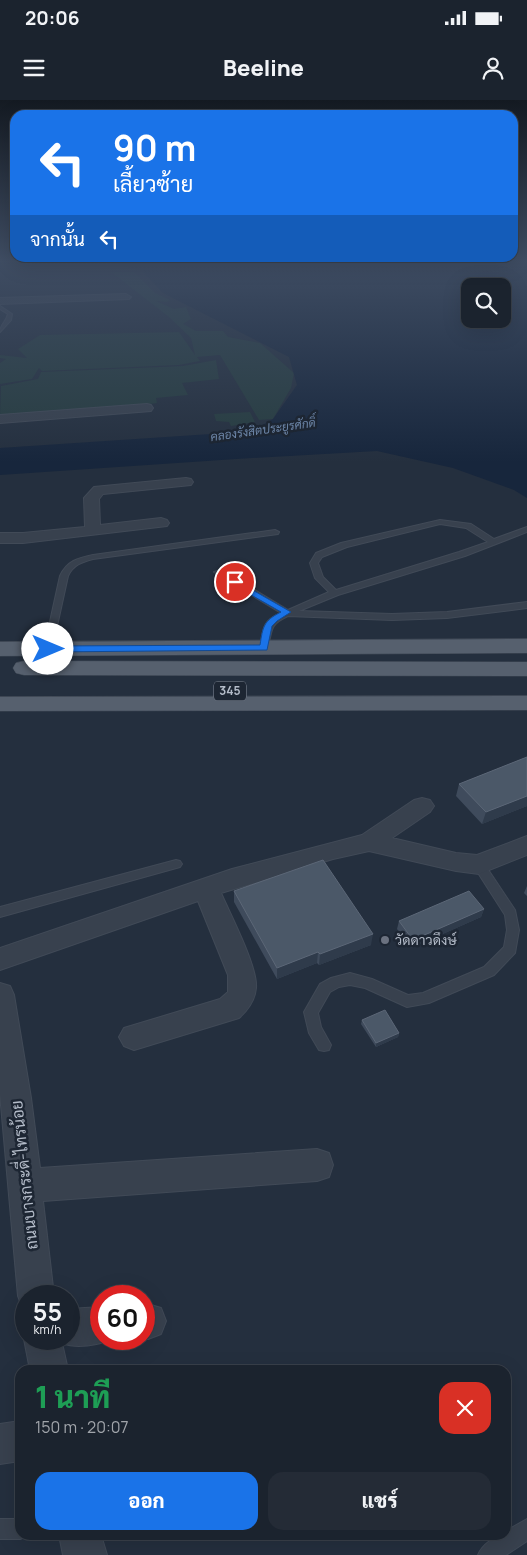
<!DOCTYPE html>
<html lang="th">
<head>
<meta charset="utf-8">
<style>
	body { margin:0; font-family:Manrope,Sarabun,sans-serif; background:#242b36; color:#f1f3f6; height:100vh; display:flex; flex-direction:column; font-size:19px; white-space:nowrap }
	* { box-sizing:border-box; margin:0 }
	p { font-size:16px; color:#a0a4aa }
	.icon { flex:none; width:28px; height:28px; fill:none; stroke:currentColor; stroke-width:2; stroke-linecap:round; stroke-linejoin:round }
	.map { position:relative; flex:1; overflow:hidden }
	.side { position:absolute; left:15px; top:1265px; width:496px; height:175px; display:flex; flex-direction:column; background:#1b232e; border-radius:15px; box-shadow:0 5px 20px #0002,0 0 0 1px #39404a }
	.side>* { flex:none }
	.hud { position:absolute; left:10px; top:10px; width:508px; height:152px; border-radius:15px; box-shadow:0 5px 20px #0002,0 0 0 1px #39404a; background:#1a73e8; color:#fff; overflow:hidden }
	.fabs { position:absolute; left:461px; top:178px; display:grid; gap:10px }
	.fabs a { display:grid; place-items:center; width:50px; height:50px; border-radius:10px; background:#1b232e; box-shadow:0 5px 20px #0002,0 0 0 1px #39404a; font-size:25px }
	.speed { position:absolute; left:15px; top:1185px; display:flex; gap:10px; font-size:25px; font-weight:700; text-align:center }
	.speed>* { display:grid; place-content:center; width:65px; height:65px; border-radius:50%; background:#1b232e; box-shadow:0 5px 20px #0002,0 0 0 1px #39404a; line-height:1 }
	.speed small { font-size:12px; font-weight:400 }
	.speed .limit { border:8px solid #d22; background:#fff; color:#111 }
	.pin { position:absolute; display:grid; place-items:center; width:42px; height:42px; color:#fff; margin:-21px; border:2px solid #fff; border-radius:50%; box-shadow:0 1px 5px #0007 }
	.me { position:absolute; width:55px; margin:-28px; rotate:90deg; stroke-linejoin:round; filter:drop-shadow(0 0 4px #0008) }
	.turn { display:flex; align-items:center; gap:18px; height:105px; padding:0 20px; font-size:22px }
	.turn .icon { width:65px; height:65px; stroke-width:2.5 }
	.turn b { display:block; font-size:35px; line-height:42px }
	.then { display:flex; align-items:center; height:48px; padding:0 20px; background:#0003; gap:10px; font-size:19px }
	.round { display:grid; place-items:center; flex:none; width:52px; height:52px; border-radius:15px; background:#242b36 }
	.head { display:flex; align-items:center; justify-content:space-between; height:85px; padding:0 20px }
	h1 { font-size:30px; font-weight:800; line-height:38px; color:#1e9e55 }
	.primary-button { display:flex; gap:10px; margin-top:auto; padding:10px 20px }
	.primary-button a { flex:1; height:58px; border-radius:15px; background:#1a73e8; color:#fff; font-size:20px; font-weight:800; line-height:58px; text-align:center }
	.primary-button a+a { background:#242b36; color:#f1f3f6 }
	.status { display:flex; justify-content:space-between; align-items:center; height:35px; padding:0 25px; background:#1b232e; direction:ltr }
	.status svg { height:14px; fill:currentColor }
	header { display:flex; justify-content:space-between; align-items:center; height:65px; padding:0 20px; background:#1b232e; font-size:22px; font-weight:800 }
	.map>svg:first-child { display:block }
	.green { fill:#263c3f }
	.water { fill:#17263c; fill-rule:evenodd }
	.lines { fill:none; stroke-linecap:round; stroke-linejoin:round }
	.lane-casing { stroke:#414a57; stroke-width:2 }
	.street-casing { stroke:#414a57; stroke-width:2 }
	.primary-casing { stroke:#414a57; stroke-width:1 }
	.lane { fill:#38414e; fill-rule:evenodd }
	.street { fill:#38414e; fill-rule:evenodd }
	.primary { fill:#56606e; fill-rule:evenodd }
	.wall { fill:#3f4b5c }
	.shaded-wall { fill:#2f3b4b }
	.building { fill:#4b5868; stroke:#5c6777 }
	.route { fill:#1a73e8; stroke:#114b97 }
	.worship-dot { fill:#6b7280; stroke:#1d2633; stroke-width:2 }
	.labels { text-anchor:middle; stroke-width:5; stroke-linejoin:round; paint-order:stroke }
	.far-water-label { font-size:12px; font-style:italic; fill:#6d86a8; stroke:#1d2633 }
	.shield { fill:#1d2633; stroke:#878f9c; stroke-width:1 }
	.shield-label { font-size:12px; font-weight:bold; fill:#b4bcc9 }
	.poi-label { font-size:14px; fill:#b4bcc9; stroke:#1d2633; text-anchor:start }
	.near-street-label { font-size:16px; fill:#b4bcc9; stroke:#1d2633 }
</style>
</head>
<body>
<div class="status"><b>20:06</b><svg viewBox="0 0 49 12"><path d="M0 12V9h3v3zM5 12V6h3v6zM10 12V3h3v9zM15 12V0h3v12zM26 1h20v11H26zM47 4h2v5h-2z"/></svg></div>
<header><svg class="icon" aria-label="menu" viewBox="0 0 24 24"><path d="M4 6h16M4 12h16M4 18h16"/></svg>Beeline<svg class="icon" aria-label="person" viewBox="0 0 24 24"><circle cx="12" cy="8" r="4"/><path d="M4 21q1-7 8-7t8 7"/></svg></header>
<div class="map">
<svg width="527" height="1455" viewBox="0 0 527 1455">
	<rect width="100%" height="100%" fill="#242f3e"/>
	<!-- green -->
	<path class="green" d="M111,172H134L155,193L170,200L167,202L156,201L174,209L186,207L191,219L183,224L196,231H223L228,237L260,243L294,273L291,288L273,319L259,320L220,255L197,257L200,261L179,265L42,271L39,268L32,279L0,284V263L6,259L0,258V255L27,258L18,249L40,235L179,232L195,255L191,238L169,217Z
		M216,260L219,279L182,283L188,295L156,298L157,303L143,305L0,316L1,286L38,279L41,272L183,266Z
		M250,312L255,322L231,326L229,322L216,321L214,314Z"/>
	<!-- water -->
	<path class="water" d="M109,159H527V398L514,390L453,368L377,351L236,359L0,375V348L211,334L259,327L273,319L297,285L289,257L163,193L142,171L109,162ZM470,186H502V219H470Z"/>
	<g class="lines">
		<!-- lane casing -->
		<g class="lane-casing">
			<path id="lane" d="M0,206L12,214L11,220L0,232C0,225 6,222 8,214L0,209Z
				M440,420L471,424L494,439L527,427V432L465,456L338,495L299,511L392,514L447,512L527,502V508L447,518L392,520L288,516C270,524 272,529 268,548L264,551L260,548C263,529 262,521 281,513L214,472L221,470L288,510L329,492L315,478L310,463L316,453L341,443ZM440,424L466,428L488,442L459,452L336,490L323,477L318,463L322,457L347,447Z
				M275,430L279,432L278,434L93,459C82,462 73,465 68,476L52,549L48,552L44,549L60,476C67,461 78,458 93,455Z
				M176,760L180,761L182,764L180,767L0,817V807Z
				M479,761L483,762L515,810L519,830L515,853L494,875L429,903L407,907L365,888L350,885L339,887L330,892L318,913L321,927L331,945L329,950L324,951L319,950L309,933L304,912L320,884L331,878L350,873L372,879L408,895L423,893L484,867L504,847L507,830L505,815L473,765L475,762Z
				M0,1419H20V1435L27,1436L20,1439H0Z
				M527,1419V1441L506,1455H478C482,1445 495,1435 506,1435V1431Z"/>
		</g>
		<!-- street casing -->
		<g class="street-casing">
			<path id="street" d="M126,194L131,197L129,199L0,204V198Z
				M147,304L151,305L153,308L151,311L0,323V315Z
				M186,378L191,379L193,382L191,385L103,394L99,399L100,425L161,418L167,420L169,423L167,426L23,443H0V433H23L85,427L84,398L94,387Z
				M422,698L430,700L434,706L430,712L392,738L456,753L477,755L527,736V755L479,774L456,771L369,751L333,759L221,793C230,814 258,867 256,888C255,900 248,910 239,918L134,950L124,946L119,937L124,928L220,899L228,892V875L198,801L0,870V848L232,769L362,735L414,700Z
				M0,883L10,886L14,895L31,998L40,1068L317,1049L329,1053L333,1065L329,1077L317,1081L43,1101L54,1196H26V1210L23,1209L18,1196L0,994Z
				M144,1203L161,1208L166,1221L161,1234L148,1239H142Z
				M101,1207V1239H112C98,1245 77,1249 62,1243L68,1270H30L24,1239L26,1234V1239H69V1209Z
				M20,1321V1361L0,1364V1324Z
				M59,1435H101L107,1455H63Z"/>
		</g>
		<!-- primary casing -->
		<g class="primary-casing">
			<path id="primary" d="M527,539V553L0,556V542Z
				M24,561L527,562V576L24,575L16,573L13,568L16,563Z
				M527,596V610L0,611V597Z"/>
		</g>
		<!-- lane -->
		<use href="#lane" class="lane"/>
		<!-- street -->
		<use href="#street" class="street"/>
		<!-- primary -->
		<use href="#primary" class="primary"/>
	</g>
	<!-- wall -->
	<path class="wall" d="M527,657V706L482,724L456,696L459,684Z
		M527,786V796L524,793Z
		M234,791L371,845L319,865L317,863L277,879L234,802Z
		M484,809L481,817L411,848L397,829L399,821Z
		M362,920L399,933L398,937L376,947L361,924Z"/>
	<!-- shaded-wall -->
	<path class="shaded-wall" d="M527,696V706L482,724L486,712Z
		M484,809L481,817L411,848L413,840Z
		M373,834L371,845L319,865L320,854Z
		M318,852L317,863L277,879V868Z
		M399,933L398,937L376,947V943Z"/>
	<!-- building -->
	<path class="building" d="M527,657V696L486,712L459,684Z
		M323,760L373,834L320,854L318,852L277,868L234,791Z
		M469,791L484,809L413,840L399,821Z
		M385,910L399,933L376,943L362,920Z"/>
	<!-- sky -->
	<linearGradient id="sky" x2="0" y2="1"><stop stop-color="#141a22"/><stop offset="0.44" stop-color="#3f4d63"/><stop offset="1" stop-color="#3f4d63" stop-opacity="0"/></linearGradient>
	<rect width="527" height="362" fill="url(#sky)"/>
	<!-- route -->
	<path class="route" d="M235,480L291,512L277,521L272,526L267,550L48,552L44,549L48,546L260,545C263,527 263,521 281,512L232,484V481Z"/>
	<!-- markers -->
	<circle class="worship-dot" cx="385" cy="840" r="5"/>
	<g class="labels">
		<!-- far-water labels -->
		<g class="far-water-label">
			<text transform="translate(263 330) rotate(-8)" y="4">คลองรังสิตประยูรศักดิ์</text>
		</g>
		<!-- shield labels -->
		<rect class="shield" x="214" y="581.5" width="32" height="19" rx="4"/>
		<g class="shield-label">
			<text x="230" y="595">345</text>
		</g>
		<!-- poi labels -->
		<g class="poi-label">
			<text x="395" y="845">วัดดาวดึงษ์</text>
		</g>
		<!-- near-street labels -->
		<g class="near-street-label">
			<text transform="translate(24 1075) rotate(-96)" y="6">ถนนบางกระดี่-ไทรน้อย</text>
		</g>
	</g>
</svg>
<div class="fabs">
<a><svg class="icon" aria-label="search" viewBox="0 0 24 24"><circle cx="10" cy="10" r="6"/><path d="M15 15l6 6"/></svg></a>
</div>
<div class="speed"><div>55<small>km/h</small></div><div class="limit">60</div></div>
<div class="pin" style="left:235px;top:482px;background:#d93025"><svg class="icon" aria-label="arrive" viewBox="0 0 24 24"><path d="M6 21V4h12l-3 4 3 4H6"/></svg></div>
<svg class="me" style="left:48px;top:549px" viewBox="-20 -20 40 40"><circle r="19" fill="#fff"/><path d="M0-13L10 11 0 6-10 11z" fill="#1a73e8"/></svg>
<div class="hud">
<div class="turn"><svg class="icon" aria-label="left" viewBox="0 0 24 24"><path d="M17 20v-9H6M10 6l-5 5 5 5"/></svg><div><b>90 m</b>เลี้ยวซ้าย</div></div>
<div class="then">จากนั้น<svg class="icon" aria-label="left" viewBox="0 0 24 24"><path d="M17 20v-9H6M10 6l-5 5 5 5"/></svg></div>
</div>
<section class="side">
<div class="head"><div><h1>1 นาที</h1><p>150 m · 20:07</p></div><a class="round" style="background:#d93025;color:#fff"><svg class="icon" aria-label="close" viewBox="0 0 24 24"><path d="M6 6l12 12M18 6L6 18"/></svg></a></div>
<div class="primary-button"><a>ออก</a><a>แชร์</a></div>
</section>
</div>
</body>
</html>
